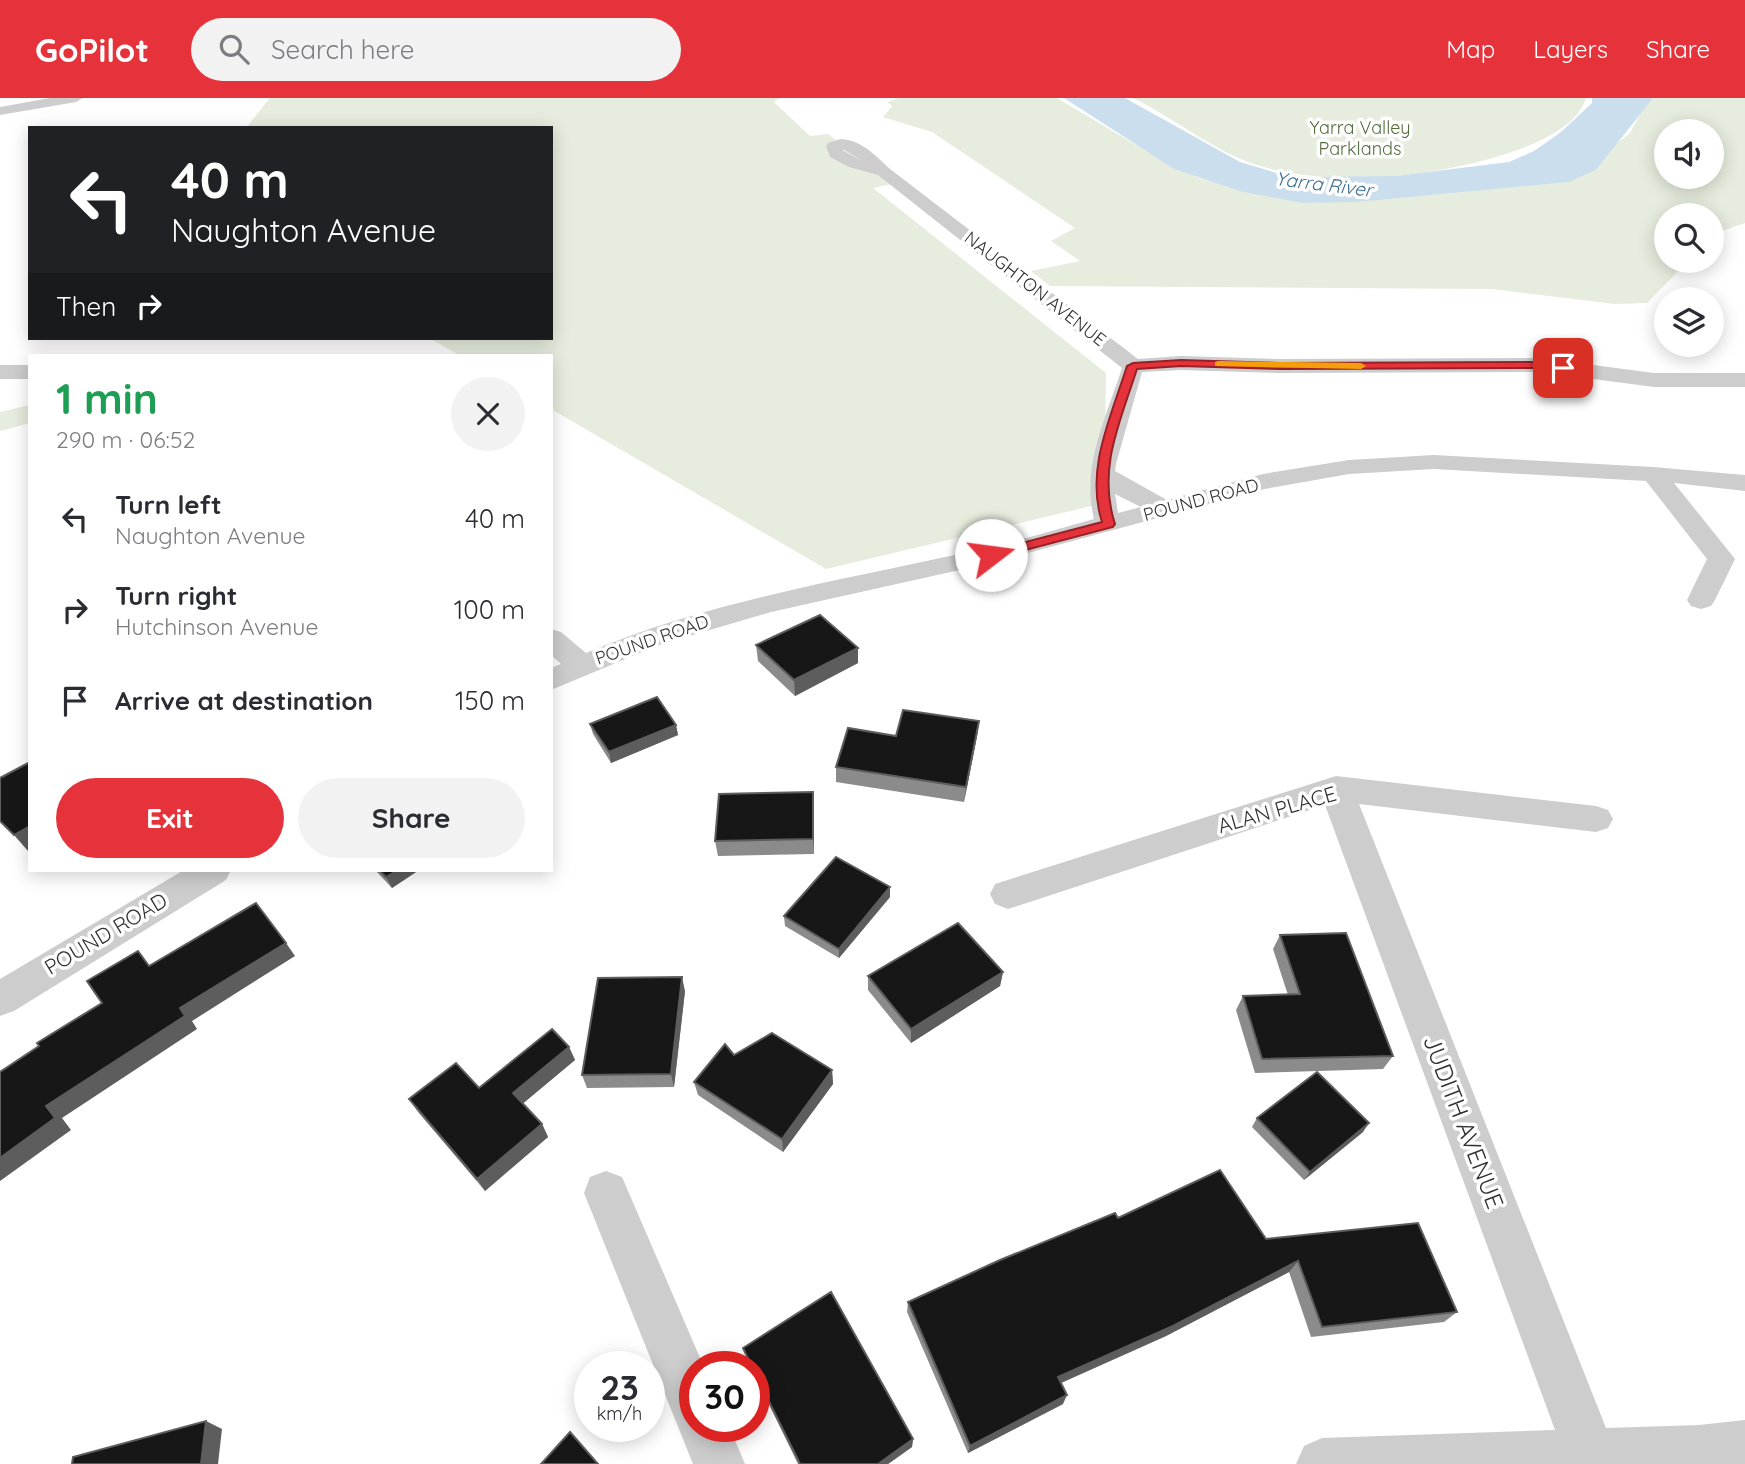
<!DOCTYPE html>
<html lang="en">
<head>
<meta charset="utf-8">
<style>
	body { margin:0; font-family:Quicksand,sans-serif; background:#f2f2f3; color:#2b2b33; height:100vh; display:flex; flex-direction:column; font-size:26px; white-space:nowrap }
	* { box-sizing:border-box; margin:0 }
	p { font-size:23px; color:#7c7c81 }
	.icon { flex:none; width:38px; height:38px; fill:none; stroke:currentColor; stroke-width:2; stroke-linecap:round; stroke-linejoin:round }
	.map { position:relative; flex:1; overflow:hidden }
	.details { position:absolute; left:28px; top:256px; width:525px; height:518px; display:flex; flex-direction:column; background:#fff; border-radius:0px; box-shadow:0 4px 18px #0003 }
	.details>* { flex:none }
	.top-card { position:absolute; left:28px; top:28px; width:525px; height:214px; border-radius:0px; box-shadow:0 4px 18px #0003; background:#202124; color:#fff; overflow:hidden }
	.tools { position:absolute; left:1654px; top:21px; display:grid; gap:14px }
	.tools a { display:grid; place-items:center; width:70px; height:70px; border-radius:50%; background:#fff; box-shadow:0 4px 18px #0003; font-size:35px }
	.speed { position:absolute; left:574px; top:1253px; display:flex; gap:14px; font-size:35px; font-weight:700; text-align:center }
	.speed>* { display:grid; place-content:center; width:91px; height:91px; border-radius:50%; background:#fff; box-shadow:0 4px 18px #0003; line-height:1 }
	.speed small { font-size:18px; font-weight:400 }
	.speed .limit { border:10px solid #d22; background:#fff; color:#111 }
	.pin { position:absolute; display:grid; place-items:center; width:60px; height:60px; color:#fff; margin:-30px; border-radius:14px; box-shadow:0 4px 10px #0006 }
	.me { position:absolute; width:77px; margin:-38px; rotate:75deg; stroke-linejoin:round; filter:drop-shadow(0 0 5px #0008) }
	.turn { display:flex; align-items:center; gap:24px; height:147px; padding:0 28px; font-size:32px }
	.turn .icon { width:91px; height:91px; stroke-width:2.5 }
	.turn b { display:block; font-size:49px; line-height:60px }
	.then { display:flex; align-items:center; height:66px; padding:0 28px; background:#0003; gap:14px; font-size:26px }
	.round { display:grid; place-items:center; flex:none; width:74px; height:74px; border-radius:37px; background:#f2f2f3 }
	.headline { display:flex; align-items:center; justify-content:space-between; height:119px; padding:0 28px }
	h1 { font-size:42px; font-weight:700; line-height:52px; color:#1e9e55 }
	.primary-button { display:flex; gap:14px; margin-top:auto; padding:14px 28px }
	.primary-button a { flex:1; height:80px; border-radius:42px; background:#e6333b; color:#fff; font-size:28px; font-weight:700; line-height:80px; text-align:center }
	.primary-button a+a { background:#f2f2f3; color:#2b2b33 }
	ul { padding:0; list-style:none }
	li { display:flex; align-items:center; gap:21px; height:91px; padding:0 28px }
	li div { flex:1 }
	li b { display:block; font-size:26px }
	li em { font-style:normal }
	header { display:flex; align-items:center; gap:42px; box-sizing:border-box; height:98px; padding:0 35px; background:#e6333b; color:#fff }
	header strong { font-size:33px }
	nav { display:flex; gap:38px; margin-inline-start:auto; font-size:24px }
	.search { width:490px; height:63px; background:#f2f2f3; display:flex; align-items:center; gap:18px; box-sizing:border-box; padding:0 24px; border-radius:38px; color:#7c7c81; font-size:26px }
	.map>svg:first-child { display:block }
	.green { fill:#e6edde; fill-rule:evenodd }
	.water { fill:#cbdeed }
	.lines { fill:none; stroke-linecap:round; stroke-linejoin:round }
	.minor { fill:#cdcdcd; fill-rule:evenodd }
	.wall { fill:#8b8b8b }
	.shaded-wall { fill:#5d5d5d }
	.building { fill:#171717; stroke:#5d5d5d; stroke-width:2 }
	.route { fill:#e6333b; stroke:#962126; stroke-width:2 }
	.slow { fill:#f59e0b }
	.labels { text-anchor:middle; stroke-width:7; stroke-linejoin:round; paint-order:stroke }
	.far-park-label { font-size:18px; fill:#526d3d; stroke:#fff }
	.far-street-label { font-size:18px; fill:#303030; stroke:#fff }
	.far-water-label { font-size:19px; font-style:italic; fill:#3d6f93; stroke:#fff }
	.street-label { font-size:21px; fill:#303030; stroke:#fff }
	.near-street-label { font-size:24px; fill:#303030; stroke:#fff }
</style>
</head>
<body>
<header>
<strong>GoPilot</strong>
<div class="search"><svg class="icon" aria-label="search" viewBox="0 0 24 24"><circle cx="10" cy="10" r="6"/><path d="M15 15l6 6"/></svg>Search here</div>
<nav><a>Map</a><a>Layers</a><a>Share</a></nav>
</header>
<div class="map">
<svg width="1745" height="1366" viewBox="0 0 1745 1366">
	<rect width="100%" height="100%" fill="#fff"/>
	<!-- green -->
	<path class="green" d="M270,0H779L774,4L810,38L828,36L892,86L873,90L1106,275L1104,405L826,471L551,311V257H459L429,240H551V30H246Z
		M899,0H1057L1163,63L1199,80L1276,100L1314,105L1568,84L1596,72L1616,46L1630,35L1649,0H1745V125L1716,135L1712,139V117H1666V163H1688L1647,205L1615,206L1491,191L1050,188L1031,173L1080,163L1051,143L1075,130L932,34L883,19L892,8L887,4ZM1666,33H1712V79H1666Z
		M1133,0H1586C1570,56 1422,78 1371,80C1335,81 1295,78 1260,68C1214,54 1176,21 1133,0Z
		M30,307V325L0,333V314Z"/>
	<!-- water -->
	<path class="water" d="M1064,0H1125L1240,64L1277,75L1313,79L1396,78L1509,64L1534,53L1561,34L1592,5V0H1653L1596,72L1569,84L1356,104L1303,105L1243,94L1174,71Z"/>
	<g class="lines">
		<!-- minor -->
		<path class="minor" d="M50,0H83L76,4L0,17V9Z
			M841,41C863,43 875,57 890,71L1138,261L1181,258L1280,261L1540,260L1654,275H1745V289H1654L1540,274L1280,275L1181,272L1142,274L1116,366L1115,373L1167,402L1263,376L1349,362L1434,357L1653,369L1745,377V393L1674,385L1735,461L1715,502L1711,508L1701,511L1691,508L1687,502L1707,461L1646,383L1434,371L1349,376L1265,391L991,465L771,514L659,547L551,592V570L561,566L551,557V531L561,534L586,555C714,501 851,481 986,450C1022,442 1058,431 1094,421C1081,368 1106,320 1122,270L878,77L849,69L830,59L826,48L828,45ZM843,51L863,63L843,53ZM1115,396L1141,409L1118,415Z
			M0,267H30V281H0Z
			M1336,678L1596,708L1608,712L1613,721L1608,730L1596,734L1359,706L1606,1330L1699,1327L1745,1322V1366H1296L1304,1348L1322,1340L1555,1332L1325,707L1008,811L995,806L990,796L995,786Z
			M184,772H231L226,782L14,913L0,918V881Z
			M606,1073L622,1079L704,1269H695V1328H729L745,1366H693L584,1095L590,1079Z"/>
	</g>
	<!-- wall -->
	<path class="wall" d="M756,547L858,565L795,598L758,563Z
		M979,623L977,638L964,704L836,684V669L896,638Z
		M590,626L676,627L678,637L611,665L593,636Z
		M813,694L814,756L718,758L715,743Z
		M375,772H419L392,790Z
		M890,799L839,860L785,828L784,818Z
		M1280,837L1393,958L1383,971L1255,975L1236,912L1243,898L1288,897L1273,851Z
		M1003,874L1000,888L911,945L868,892V878Z
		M685,893L674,989L587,990L582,977Z
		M569,949L575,962L523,1005L542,1026L548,1039L485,1093L418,1014L409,1001L479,990Z
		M734,957L832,972L833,986L783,1054L698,997L694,984Z
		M1257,1020L1363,1034L1304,1082L1252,1029Z
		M1118,1120L1266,1141L1457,1214L1444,1224L1311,1239L1289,1174L1166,1238L1061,1285L1063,1306L968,1355L907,1214L908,1204Z
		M743,1250L913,1341L912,1349L888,1366H798L754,1276V1269H751Z"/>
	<!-- shaded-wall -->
	<path class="shaded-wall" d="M858,550V565L795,598L794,582Z
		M979,623L977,638L964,704L966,689Z
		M676,627L678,637L611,665L609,654Z
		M813,694L814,709V756L813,741Z
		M30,728V752L28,753L14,737Z
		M398,772H419L392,790L386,779Z
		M890,789V799L839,860V851Z
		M286,845L295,858L192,923L197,931L62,1020L71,1032L0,1083V1060L46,1008L180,910Z
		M1003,874L1000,888L911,945V931Z
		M682,879L685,893L674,989L671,976Z
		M569,949L575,962L520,1008L513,995Z
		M832,972L833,986L783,1054L782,1041Z
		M1369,1025L1363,1034L1304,1082L1310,1074Z
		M542,1026L548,1039L485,1093L477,1081Z
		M1298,1163L1289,1174L1166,1238L1054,1288L1058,1279Z
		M1067,1297L1063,1306L968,1355L970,1348Z
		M206,1323L222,1331L218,1366H201Z
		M913,1341L912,1349L888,1366H878Z"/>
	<!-- building -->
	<path class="building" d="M820,517L858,550L794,582L756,547Z
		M657,599L676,627L609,654L590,626Z
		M903,612L979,623L966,689L836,669L848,630L896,638Z
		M30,664V728L14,737L0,723V680Z
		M813,694V741L715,743L719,696Z
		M836,759L890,789L839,851L784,818Z
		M379,772H398L386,779Z
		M256,805L286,845L180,910L185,918L46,1008L55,1020L0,1060V974L39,948L37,945L102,905L87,883L138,853L149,868Z
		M958,825L1003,874L911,931L868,878Z
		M1346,835L1393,958L1262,961L1243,898L1300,896L1280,837Z
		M682,879L671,976L582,977L598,880Z
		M552,931L569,949L513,995L542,1026L477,1081L409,1001L456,965L479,990Z
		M772,935L832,972L782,1041L694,984L725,946L734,957Z
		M1317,974L1369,1025L1310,1074L1257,1020Z
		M1220,1072L1266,1141L1418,1125L1457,1214L1322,1229L1298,1163L1173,1228L1058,1279L1067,1297L970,1348L908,1204L1000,1162L1115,1115L1118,1120Z
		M831,1194L913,1341L878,1366H800L754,1273V1269H752L743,1250Z
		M206,1323L201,1366H72L73,1359Z
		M570,1334L598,1366H541Z"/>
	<!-- route -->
	<path class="route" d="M1181,262L1280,265L1540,264L1568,270L1563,273L1540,270L1280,271L1181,268L1137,271C1120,324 1097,371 1115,426L1113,429L991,461L987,460V454L1102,424C1085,371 1111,319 1127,268L1133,265Z"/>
	<!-- slow -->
	<path class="slow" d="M1218,263L1361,265L1366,268L1361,271L1215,268V264Z"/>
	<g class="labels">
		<!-- far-park labels -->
		<g class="far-park-label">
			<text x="1360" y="36">Yarra Valley<tspan x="1360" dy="21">Parklands</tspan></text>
		</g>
		<!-- far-street labels -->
		<g class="far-street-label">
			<text transform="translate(1035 191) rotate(38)" y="6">NAUGHTON AVENUE</text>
			<text transform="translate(1201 402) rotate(-15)" y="6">POUND ROAD</text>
			<text transform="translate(652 542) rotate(-19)" y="6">POUND ROAD</text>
		</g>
		<!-- far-water labels -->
		<g class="far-water-label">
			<text transform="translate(1324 86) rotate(7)" y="7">Yarra River</text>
		</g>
		<!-- street labels -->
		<g class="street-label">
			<text transform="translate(1277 712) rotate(-16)" y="7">ALAN PLACE</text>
			<text transform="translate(106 836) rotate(-31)" y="7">POUND ROAD</text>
		</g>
		<!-- near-street labels -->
		<g class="near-street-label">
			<text transform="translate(1463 1024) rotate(69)" y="8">JUDITH AVENUE</text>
		</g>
	</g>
</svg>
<div class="tools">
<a><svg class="icon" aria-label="sound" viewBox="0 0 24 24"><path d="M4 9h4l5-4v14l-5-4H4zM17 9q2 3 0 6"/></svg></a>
<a><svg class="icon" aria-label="search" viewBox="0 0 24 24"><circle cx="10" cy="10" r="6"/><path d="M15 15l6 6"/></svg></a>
<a><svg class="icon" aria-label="layers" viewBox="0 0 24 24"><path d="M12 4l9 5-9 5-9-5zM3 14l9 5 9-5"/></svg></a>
</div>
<div class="speed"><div>23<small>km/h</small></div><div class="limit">30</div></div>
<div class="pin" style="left:1563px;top:270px;background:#d93025"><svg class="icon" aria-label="arrive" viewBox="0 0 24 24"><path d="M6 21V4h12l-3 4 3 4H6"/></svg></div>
<svg class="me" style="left:991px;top:457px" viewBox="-20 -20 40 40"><circle r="19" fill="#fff"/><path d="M0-13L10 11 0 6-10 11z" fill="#e6333b"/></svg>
<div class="top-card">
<div class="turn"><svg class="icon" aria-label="left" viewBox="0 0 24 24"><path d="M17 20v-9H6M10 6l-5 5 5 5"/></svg><div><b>40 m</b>Naughton Avenue</div></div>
<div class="then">Then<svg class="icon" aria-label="right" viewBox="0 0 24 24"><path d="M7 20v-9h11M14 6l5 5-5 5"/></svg></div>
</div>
<section class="details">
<div class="headline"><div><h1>1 min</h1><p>290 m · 06:52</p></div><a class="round"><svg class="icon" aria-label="close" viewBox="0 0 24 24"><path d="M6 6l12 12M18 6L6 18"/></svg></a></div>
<ul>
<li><svg class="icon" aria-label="left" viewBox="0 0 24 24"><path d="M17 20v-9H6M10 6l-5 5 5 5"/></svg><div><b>Turn left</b><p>Naughton Avenue</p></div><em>40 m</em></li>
<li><svg class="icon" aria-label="right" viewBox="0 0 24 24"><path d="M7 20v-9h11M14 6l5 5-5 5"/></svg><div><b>Turn right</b><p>Hutchinson Avenue</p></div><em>100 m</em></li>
<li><svg class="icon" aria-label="arrive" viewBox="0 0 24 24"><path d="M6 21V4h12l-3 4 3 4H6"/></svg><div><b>Arrive at destination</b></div><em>150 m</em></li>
</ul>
<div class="primary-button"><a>Exit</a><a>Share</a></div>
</section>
</div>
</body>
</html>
